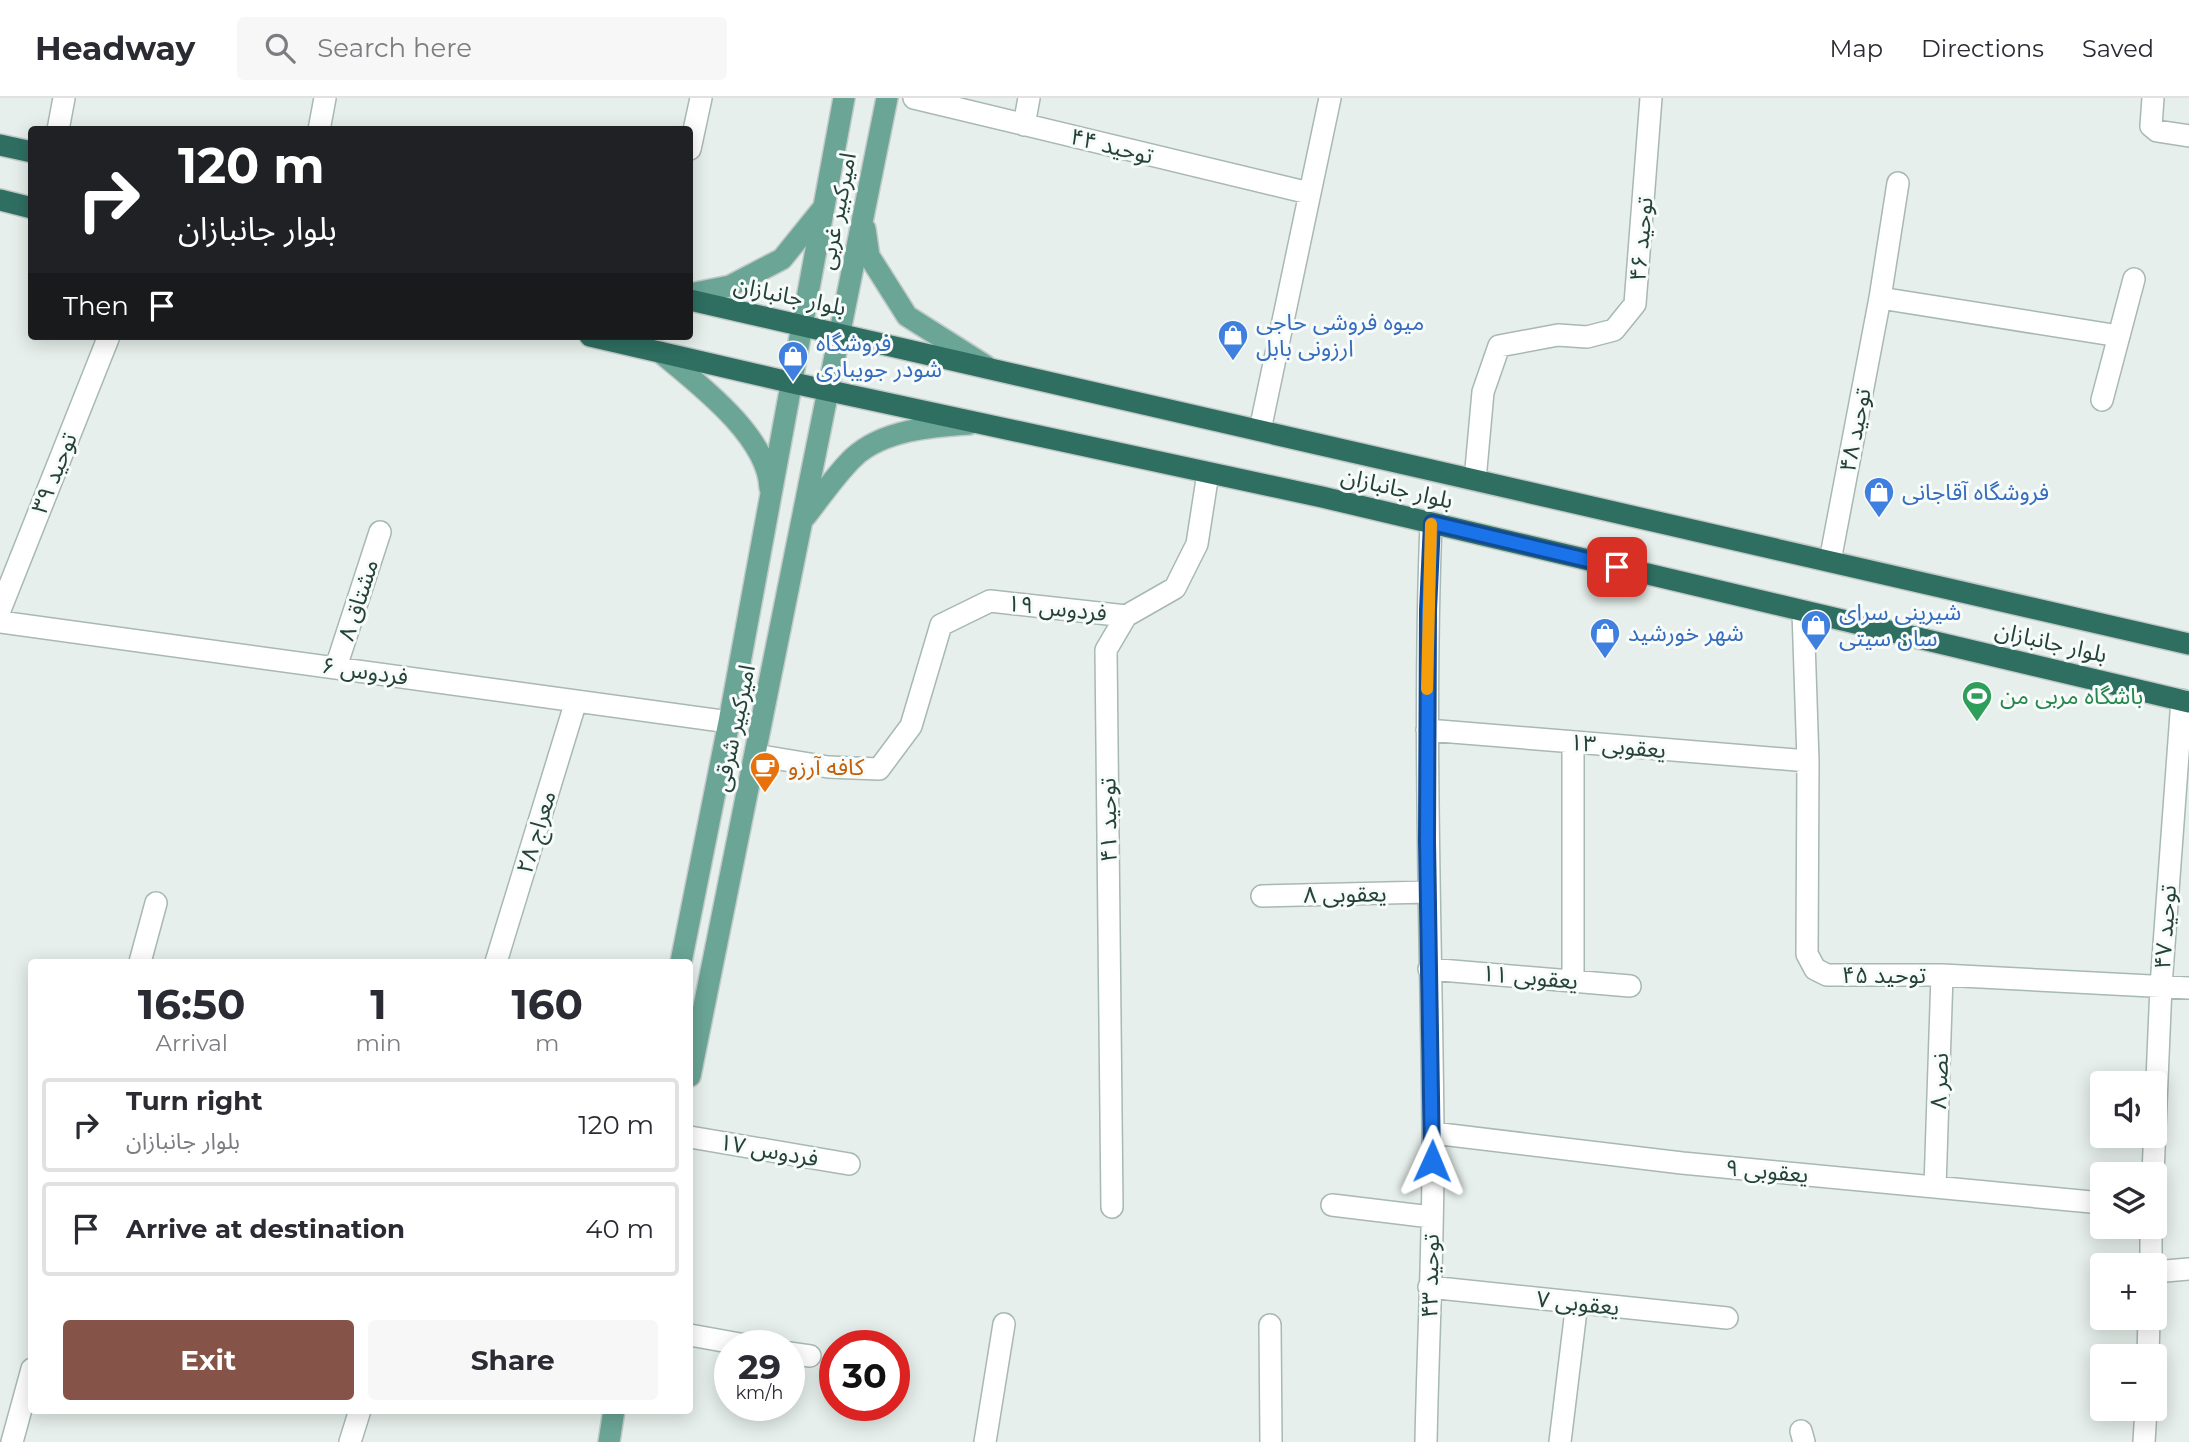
<!DOCTYPE html>
<html lang="en">
<head>
<meta charset="utf-8">
<style>
	body { margin:0; font-family:Montserrat,"Noto Sans Arabic",sans-serif; background:#f7f7f7; color:#2b2b33; height:100vh; display:flex; flex-direction:column; font-size:26px; white-space:nowrap }
	* { box-sizing:border-box; margin:0 }
	p { font-size:23px; color:#7c7c81 }
	.icon { flex:none; width:38px; height:38px; fill:none; stroke:currentColor; stroke-width:2; stroke-linecap:round; stroke-linejoin:round }
	.map { position:relative; flex:1; overflow:hidden }
	.side { position:absolute; left:28px; top:861px; width:665px; height:455px; display:flex; flex-direction:column; background:#fff; border-radius:7px; box-shadow:0 4px 18px #0003 }
	.side>* { flex:none }
	.banner { position:absolute; left:28px; top:28px; width:665px; height:214px; border-radius:7px; box-shadow:0 4px 18px #0003; background:#202124; color:#fff; overflow:hidden }
	.controls { position:absolute; left:2090px; top:973px; display:grid; gap:14px }
	.controls a { display:grid; place-items:center; width:77px; height:77px; border-radius:7px; background:#fff; box-shadow:0 4px 18px #0003; font-size:35px }
	.speed { position:absolute; left:714px; top:1232px; display:flex; gap:14px; font-size:35px; font-weight:700; text-align:center }
	.speed>* { display:grid; place-content:center; width:91px; height:91px; border-radius:50%; background:#fff; box-shadow:0 4px 18px #0003; line-height:1 }
	.speed small { font-size:18px; font-weight:400 }
	.speed .limit { border:10px solid #d22; background:#fff; color:#111 }
	.pin { position:absolute; display:grid; place-items:center; width:60px; height:60px; color:#fff; margin:-30px; border-radius:14px; box-shadow:0 4px 10px #0006 }
	.me { position:absolute; width:77px; margin:-38px; rotate:1deg; stroke-linejoin:round; filter:drop-shadow(0 0 5px #0008) }
	.turn { display:flex; align-items:center; gap:24px; height:147px; padding:0 35px; font-size:32px }
	.turn .icon { width:91px; height:91px; stroke-width:2.5 }
	.turn b { display:block; font-size:49px; line-height:60px }
	.then { display:flex; align-items:center; height:66px; padding:0 35px; background:#0003; gap:14px; font-size:26px }
	.eta { display:flex; justify-content:space-evenly; align-items:center; height:119px; text-align:center }
	.eta b { font-size:42px; font-weight:700; line-height:49px }
	.primary-button { display:flex; gap:14px; margin-top:auto; padding:14px 35px }
	.primary-button a { flex:1; height:80px; border-radius:7px; background:#855347; color:#fff; font-size:28px; font-weight:700; line-height:80px; text-align:center }
	.primary-button a+a { background:#f7f7f7; color:#2b2b33 }
	ul { padding:0; list-style:none }
	li { display:flex; align-items:center; gap:21px; height:94px; margin:0 14px 10px; padding:0 21px; border:4px solid #e1e1e2; border-radius:7px }
	li div { flex:1 }
	li b { display:block; font-size:26px }
	li em { font-style:normal }
	header { display:flex; align-items:center; gap:42px; box-sizing:border-box; height:98px; padding:0 35px; background:#fff; border-bottom:2px solid #e1e1e2 }
	header strong { font-size:33px }
	nav { display:flex; gap:38px; margin-inline-start:auto; font-size:24px }
	.search { width:490px; height:63px; background:#f7f7f7; display:flex; align-items:center; gap:18px; box-sizing:border-box; padding:0 24px; border-radius:7px; color:#7c7c81; font-size:26px }
	.map>svg:first-child { display:block }
	.lines { fill:none; stroke-linecap:round; stroke-linejoin:round }
	.minor-casing { stroke:#a8b8b2; stroke-width:24 }
	.major-casing { stroke:#c2cac8; stroke-width:24 }
	.highway-casing { stroke:#c2cac8; stroke-width:24 }
	.minor { stroke:#fff; stroke-width:21 }
	.major { stroke:#6aa596; stroke-width:21 }
	.highway { stroke:#2f6f62; stroke-width:21 }
	.route-casing { stroke:#114b97; stroke-width:18 }
	.route { stroke:#1a73e8; stroke-width:12 }
	.slow { stroke:#f59e0b; stroke-width:12 }
	.labels { text-anchor:middle; stroke-width:6; stroke-linejoin:round; paint-order:stroke }
	.street-label { font-size:23px; fill:#24423a; stroke:#f7fbf9 }
	.shop-label { font-size:23px; fill:#366cbe; stroke:#f7fbf9; text-anchor:start }
	.leisure-label { font-size:23px; fill:#27864d; stroke:#f7fbf9; text-anchor:start }
	.food-label { font-size:23px; fill:#c56008; stroke:#f7fbf9; text-anchor:start }
</style>
</head>
<body>
<header>
<strong>Headway</strong>
<div class="search"><svg class="icon" aria-label="search" viewBox="0 0 24 24"><circle cx="10" cy="10" r="6"/><path d="M15 15l6 6"/></svg>Search here</div>
<nav><a>Map</a><a>Directions</a><a>Saved</a></nav>
</header>
<div class="map">
<svg width="2189" height="1344" viewBox="0 0 2189 1344">
	<rect width="100%" height="100%" fill="#e6efeb"/>
	<g class="lines">
		<!-- minor casing -->
		<g class="minor-casing">
			<path id="minor" d="M914,0L1309,95
				M2153,0L2151,28L2157,33L2189,38
				M1024,27L1029,0
				M58,32L64,0
				M319,32L325,0
				M690,51L701,0
				M1880,200L2119,238
				M2102,302L2134,181
				M1260,332L1330,0
				M1475,382L1483,294L1499,248L1558,237L1587,239L1614,232L1635,206L1651,0
				M1830,463L1880,200L1898,85
				M0,512L109,238
				M1803,513L1808,663L1807,856L1815,871L1827,877H1942L2189,890
				M0,524L729,624
				M336,569L380,434
				M1427,632L1808,663
				M755,657L828,669L879,671L911,628L941,527L990,503L1126,518
				M1262,798L1428,794
				M140,864L156,805
				M496,864L576,603
				M1429,871L1630,888
				M1573,883V644
				M1433,1035L1682,1065L2102,1105
				M690,1039L849,1066
				M2153,1076L2161,888L2182,602
				M1935,1089L1942,877
				M1332,1107L1431,1119
				M1112,1109L1106,552L1126,518L1175,490L1197,446L1208,375
				M2151,1167V1129
				M2154,1174L2189,1171
				M1429,1189L1727,1220
				M1270,1227L1271,1344
				M690,1237L751,1248
				M789,1255L810,1258
				M2148,1258L2149,1220
				M1801,1333L1804,1344
				M12,1344L32,1271
				M350,1344L360,1312
				M985,1344L1004,1226
				M1426,1344C1428,1240 1434,1136 1433,1032C1431,830 1423,628 1431,425
				M1560,1344L1577,1204
				M2144,1344L2146,1311"/>
		</g>
		<!-- major casing -->
		<g class="major-casing">
			<path id="major" d="M865,131L869,158L907,218L986,268
				M690,196L730,188L782,161L824,109
				M660,254C697,285 768,338 770,390
				M805,419C821,399 836,376 854,359C883,332 933,328 969,326
				M681,864L729,624L844,0
				M690,978L887,0
				M609,1344L614,1312"/>
		</g>
		<!-- highway casing -->
		<g class="highway-casing">
			<path id="highway" d="M0,47L32,54
				M0,102L32,110
				M690,202L2189,546
				M590,238L793,285L1322,399L2189,604"/>
		</g>
		<!-- minor -->
		<use href="#minor" class="minor"/>
		<!-- major -->
		<use href="#major" class="major"/>
		<!-- highway -->
		<use href="#highway" class="highway"/>
	</g>
	<g class="lines">
		<!-- route casing -->
		<g class="route-casing">
			<path id="route" d="M1432,1063L1427,743L1428,512L1432,425L1617,469"/>
		</g>
		<!-- route -->
		<use href="#route" class="route"/>
		<!-- slow -->
		<path class="slow" d="M1427,591L1431,426"/>
	</g>
	<!-- icons -->
	<defs>
		<g id="shop-pin" transform="scale(1.575)"><path d="M0 17L-7.5 6A9.5 9.5 0 1 1 7.5 6Z" fill="#3f7fe0" stroke="#f7fbf9"/><path d="M-5-2.5h2.3a2.7 3.5 0 0 1 5.4 0H5L5.5 6h-11ZM-1.5-2.5h3a1.5 2.3 0 0 0-3 0Z" fill="#fff"/></g>
		<g id="stadium-pin" transform="scale(1.575)"><path d="M0 17L-7.5 6A9.5 9.5 0 1 1 7.5 6Z" fill="#2e9e5b" stroke="#f7fbf9"/><path d="M0-5a6.5 5 0 1 0 0 10a6.5 5 0 1 0 0-10ZM-3.5-1.8h7v3.6h-7Z" fill="#fff"/></g>
		<g id="cafe-pin" transform="scale(1.575)"><path d="M0 17L-7.5 6A9.5 9.5 0 1 1 7.5 6Z" fill="#e8710a" stroke="#f7fbf9"/><path d="M-5.5-4.5H6V0H3Q3 3.5 0 3.5H-2.5Q-5.5 3.5-5.5 0ZM3-3.2v2h1.7v-2ZM-6 4.5H4V6H-6Z" fill="#fff"/></g>
	</defs>
	<g fill-rule="evenodd">
		<use href="#shop-pin" x="1233" y="237"/>
		<use href="#shop-pin" x="793" y="258"/>
		<use href="#shop-pin" x="1879" y="394"/>
		<use href="#shop-pin" x="1816" y="527"/>
		<use href="#shop-pin" x="1605" y="535"/>
		<use href="#stadium-pin" x="1977" y="598"/>
		<use href="#cafe-pin" x="765" y="669"/>
	</g>
	<g class="labels">
		<!-- street labels -->
		<g class="street-label">
			<text transform="translate(1112 48) rotate(14)" y="8">توحید ۴۴</text>
			<text transform="translate(837 113) rotate(-79)" y="8">امیرکبیر غربی</text>
			<text transform="translate(1641 141) rotate(-85)" y="8">توحید ۴۶</text>
			<text transform="translate(790 198) rotate(12)" y="8">بلوار جانبازان</text>
			<text transform="translate(1855 332) rotate(-79)" y="8">توحید ۴۸</text>
			<text transform="translate(54 375) rotate(-68)" y="8">توحید ۳۹</text>
			<text transform="translate(1397 390) rotate(13)" y="8">بلوار جانبازان</text>
			<text transform="translate(358 502) rotate(-72)" y="8">مشتاق ۸</text>
			<text transform="translate(1057 510) rotate(6)" y="8">فردوس ۱۹</text>
			<text transform="translate(2051 544) rotate(13)" y="8">بلوار جانبازان</text>
			<text transform="translate(365 573) rotate(8)" y="8">فردوس ۶</text>
			<text transform="translate(734 630) rotate(-78)" y="8">امیرکبیر شرقی</text>
			<text transform="translate(1618 648) rotate(5)" y="8">یعقوبی ۱۳</text>
			<text transform="translate(1108 722) rotate(-91)" y="8">توحید ۴۱</text>
			<text transform="translate(536 734) rotate(-73)" y="8">معراج ۲۸</text>
			<text transform="translate(1345 796) rotate(-1)" y="8">یعقوبی ۸</text>
			<text transform="translate(2165 829) rotate(-86)" y="8">توحید ۴۷</text>
			<text x="1884" y="885">توحید ۴۵</text>
			<text transform="translate(1530 879) rotate(5)" y="8">یعقوبی ۱۱</text>
			<text transform="translate(1939 983) rotate(-88)" y="8">نصر ۸</text>
			<text transform="translate(769 1052) rotate(10)" y="8">فردوس ۱۷</text>
			<text transform="translate(1767 1073) rotate(5)" y="8">یعقوبی ۹</text>
			<text transform="translate(1430 1178) rotate(-89)" y="8">توحید ۴۳</text>
			<text transform="translate(1578 1205) rotate(6)" y="8">یعقوبی ۷</text>
		</g>
		<!-- shop labels -->
		<g class="shop-label">
			<text x="1256" y="232">میوه فروشی حاجی<tspan x="1256" dy="26">ارزونی بابل</tspan></text>
			<text x="816" y="253">فروشگاه<tspan x="816" dy="26">شودر جویباری</tspan></text>
			<text x="1902" y="402">فروشگاه آقاجانی</text>
			<text x="1839" y="522">شیرینی سرای<tspan x="1839" dy="26">سان سیتی</tspan></text>
			<text x="1628" y="543">شهر خورشید</text>
		</g>
		<!-- leisure labels -->
		<g class="leisure-label">
			<text x="2000" y="606">باشگاه مربی من</text>
		</g>
		<!-- food labels -->
		<g class="food-label">
			<text x="788" y="677">کافه آرزو</text>
		</g>
	</g>
</svg>
<div class="controls">
<a><svg class="icon" aria-label="sound" viewBox="0 0 24 24"><path d="M4 9h4l5-4v14l-5-4H4zM17 9q2 3 0 6"/></svg></a>
<a><svg class="icon" aria-label="layers" viewBox="0 0 24 24"><path d="M12 4l9 5-9 5-9-5zM3 14l9 5 9-5"/></svg></a>
<a>+</a>
<a>−</a>
</div>
<div class="speed"><div>29<small>km/h</small></div><div class="limit">30</div></div>
<div class="pin" style="left:1617px;top:469px;background:#d93025"><svg class="icon" aria-label="arrive" viewBox="0 0 24 24"><path d="M6 21V4h12l-3 4 3 4H6"/></svg></div>
<svg class="me" style="left:1432px;top:1063px" viewBox="-20 -20 40 40"><path d="M0-17L14 15 0 8-14 15z" fill="#1a73e8" stroke="#fff" stroke-width="4"/></svg>
<div class="banner">
<div class="turn"><svg class="icon" aria-label="right" viewBox="0 0 24 24"><path d="M7 20v-9h11M14 6l5 5-5 5"/></svg><div><b>120 m</b>بلوار جانبازان</div></div>
<div class="then">Then<svg class="icon" aria-label="arrive" viewBox="0 0 24 24"><path d="M6 21V4h12l-3 4 3 4H6"/></svg></div>
</div>
<section class="side">
<div class="eta">
<div><b>16:50</b><p>Arrival</p></div>
<div><b>1</b><p>min</p></div>
<div><b>160</b><p>m</p></div>
</div>
<ul>
<li><svg class="icon" aria-label="right" viewBox="0 0 24 24"><path d="M7 20v-9h11M14 6l5 5-5 5"/></svg><div><b>Turn right</b><p>بلوار جانبازان</p></div><em>120 m</em></li>
<li><svg class="icon" aria-label="arrive" viewBox="0 0 24 24"><path d="M6 21V4h12l-3 4 3 4H6"/></svg><div><b>Arrive at destination</b></div><em>40 m</em></li>
</ul>
<div class="primary-button"><a>Exit</a><a>Share</a></div>
</section>
</div>
</body>
</html>
